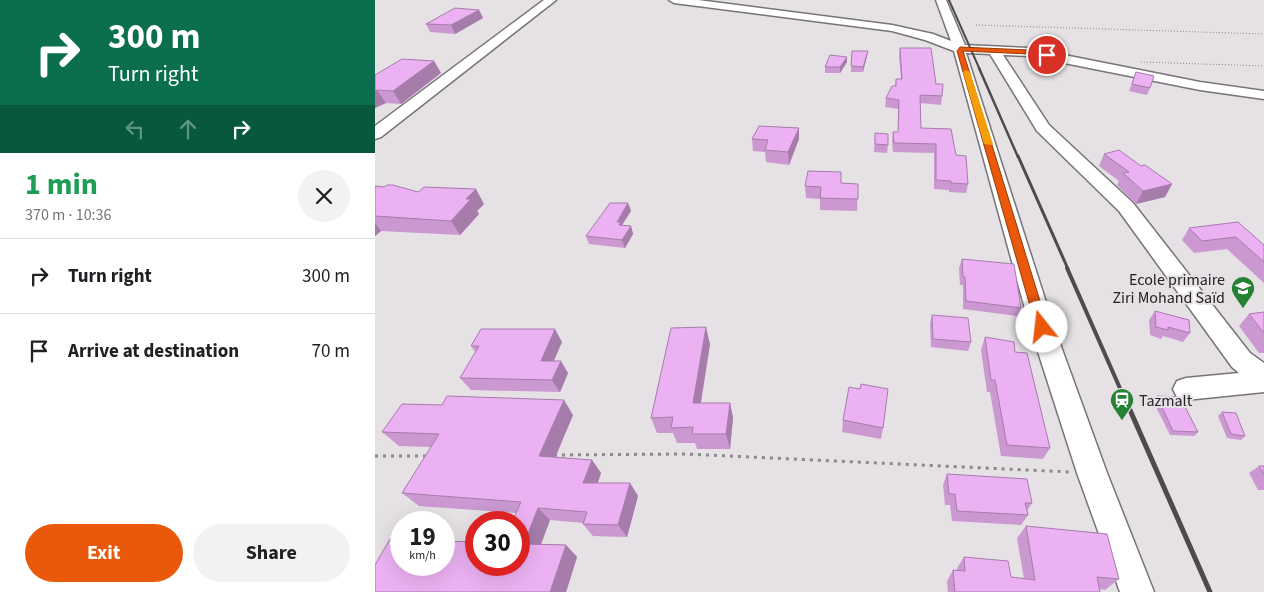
<!DOCTYPE html>
<html lang="en">
<head>
<meta charset="utf-8">
<style>
	body { margin:0; font-family:"Source Sans 3",sans-serif; background:#f2f2f2; color:#202124; height:100vh; display:flex; flex-direction:column; font-size:19px; white-space:nowrap }
	* { box-sizing:border-box; margin:0 }
	p { font-size:16px; color:#757577 }
	.icon { flex:none; width:28px; height:28px; fill:none; stroke:currentColor; stroke-width:2; stroke-linecap:round; stroke-linejoin:round }
	.map { position:relative; flex:1; overflow:hidden }
	.panel { display:flex; flex-direction:column; background:#fff; width:375px }
	.panel>* { flex:none }
	.guide { background:#0b6e4f; color:#fff; overflow:hidden }
	.speed { position:absolute; left:15px; top:511px; display:flex; gap:10px; font-size:25px; font-weight:700; text-align:center }
	.speed>* { display:grid; place-content:center; width:65px; height:65px; border-radius:50%; background:#fff; box-shadow:0 5px 20px #0002; line-height:1 }
	.speed small { font-size:12px; font-weight:400 }
	.speed .limit { border:8px solid #d22; background:#fff; color:#111 }
	.pin { position:absolute; display:grid; place-items:center; width:42px; height:42px; color:#fff; margin:-21px; border:2px solid #fff; border-radius:50%; box-shadow:0 1px 5px #0007 }
	.me { position:absolute; width:55px; margin:-28px; rotate:344deg; stroke-linejoin:round; filter:drop-shadow(0 0 4px #0008) }
	.turn { display:flex; align-items:center; gap:18px; height:105px; padding:0 25px; font-size:22px }
	.turn .icon { width:65px; height:65px; stroke-width:2.5 }
	.turn b { display:block; font-size:35px; line-height:42px }
	.lanes { display:flex; align-items:center; height:48px; padding:0 25px; background:#0003; justify-content:center; gap:25px; direction:ltr }
	.lanes .off { opacity:.35 }
	.round { display:grid; place-items:center; flex:none; width:52px; height:52px; border-radius:26px; background:#f2f2f2 }
	.head { display:flex; align-items:center; justify-content:space-between; height:85px; padding:0 25px }
	h1 { font-size:30px; font-weight:700; line-height:38px; color:#1e9e55 }
	.cta { display:flex; gap:10px; margin-top:auto; padding:10px 25px }
	.cta a { flex:1; height:58px; border-radius:30px; background:#ea580c; color:#fff; font-size:20px; font-weight:700; line-height:58px; text-align:center }
	.cta a+a { background:#f2f2f2; color:#202124 }
	ul { padding:0; list-style:none }
	li { display:flex; align-items:center; gap:15px; height:75px; padding:0 25px; border-top:1px solid #e0e0e0 }
	li div { flex:1 }
	li b { display:block; font-size:19px }
	li em { font-style:normal }
	main { display:flex; flex:1; min-height:0 }
	.map>svg:first-child { display:block }
	.lines { fill:none; stroke-linecap:round; stroke-linejoin:round }
	.minor-casing { stroke:#777477; stroke-width:3 }
	.path-far1 { stroke:#8b898b; stroke-width:1; stroke-dasharray:1 2; stroke-linecap:butt }
	.path { stroke:#8b898b; stroke-width:3; stroke-dasharray:3 5; stroke-linecap:butt }
	.minor { fill:#fff; fill-rule:evenodd }
	.rail-far4 { stroke:#4d4b4d; stroke-width:2 }
	.rail-far3 { stroke:#4d4b4d; stroke-width:2.5 }
	.rail-far2 { stroke:#4d4b4d; stroke-width:3 }
	.rail-far1 { stroke:#4d4b4d; stroke-width:4 }
	.rail { stroke:#4d4b4d; stroke-width:5 }
	.wall { fill:#cb98d1 }
	.shaded-wall { fill:#a57caa }
	.building { fill:#ecb1f3; stroke:#a57caa }
	.route { fill:#ea580c; stroke:#983908 }
	.slow { fill:#f59e0b }
	.labels { text-anchor:middle; stroke-width:4; stroke-linejoin:round; paint-order:stroke }
	.poi-label { font-size:16px; fill:#242324; stroke:#e5e1e5; text-anchor:end }
</style>
</head>
<body>
<main>
<section class="panel">
<div class="guide">
<div class="turn"><svg class="icon" aria-label="right" viewBox="0 0 24 24"><path d="M7 20v-9h11M14 6l5 5-5 5"/></svg><div><b>300 m</b>Turn right</div></div>
<div class="lanes"><svg class="icon off" aria-label="left" viewBox="0 0 24 24"><path d="M17 20v-9H6M10 6l-5 5 5 5"/></svg><svg class="icon off" aria-label="ahead" viewBox="0 0 24 24"><path d="M12 20V5M6 11l6-6 6 6"/></svg><svg class="icon" aria-label="right" viewBox="0 0 24 24"><path d="M7 20v-9h11M14 6l5 5-5 5"/></svg></div>
</div>
<div class="head"><div><h1>1 min</h1><p>370 m · 10:36</p></div><a class="round"><svg class="icon" aria-label="close" viewBox="0 0 24 24"><path d="M6 6l12 12M18 6L6 18"/></svg></a></div>
<ul>
<li><svg class="icon" aria-label="right" viewBox="0 0 24 24"><path d="M7 20v-9h11M14 6l5 5-5 5"/></svg><div><b>Turn right</b></div><em>300 m</em></li>
<li><svg class="icon" aria-label="arrive" viewBox="0 0 24 24"><path d="M6 21V4h12l-3 4 3 4H6"/></svg><div><b>Arrive at destination</b></div><em>70 m</em></li>
</ul>
<div class="cta"><a>Exit</a><a>Share</a></div>
</section>
<div class="map">
<svg width="889" height="592" viewBox="0 0 889 592">
	<rect width="100%" height="100%" fill="#e5e1e5"/>
	<g class="lines">
		<!-- minor casing -->
		<g class="minor-casing">
			<path id="minor" d="M169,0H181L6,137L0,139V126Z
				M294,0H323L517,25L558,34L576,41L561,0H571L590,45L654,48L825,82L889,91V99L825,90L654,56L628,55L674,125L758,203L875,353L889,363V392L811,400L802,397L798,389L802,381L811,378L864,373L857,367L744,211L662,131L615,54L591,53L679,327L732,473L779,592H745L702,473L655,327L579,51L550,40L517,31L299,3Z"/>
		</g>
		<!-- path-far1 -->
		<path class="path-far1" d="M601,25L889,34
			M766,62L889,66"/>
		<!-- path -->
		<path class="path" d="M179,455L310,454L696,472
			M0,456H54"/>
		<!-- minor -->
		<use href="#minor" class="minor"/>
		<!-- rail-far4 -->
		<path class="rail-far4" d="M574,0L605,70"/>
		<!-- rail-far3 -->
		<path class="rail-far3" d="M604,68L643,157"/>
		<!-- rail-far2 -->
		<path class="rail-far2" d="M643,156L693,269"/>
		<!-- rail-far1 -->
		<path class="rail-far1" d="M692,268L755,411"/>
		<!-- rail -->
		<path class="rail" d="M755,410L835,592"/>
	</g>
	<!-- wall -->
	<path class="wall" d="M104,10L108,18L80,34L55,32L51,24Z
		M525,48L561,84L567,96L566,105L545,103L546,128L581,155L593,184L591,193L574,192V190L559,189V153L518,152L517,141L518,132H523V109L510,107L511,98L520,86L521,79H526L524,56Z
		M477,51L492,56L488,72H476Z
		M59,61L66,73L26,104L11,103L0,108V75Z
		M472,62L465,73H450V67Z
		M761,72L775,88L772,95L754,91Z
		M424,128V139L414,165L391,162L390,152L378,151L377,139Z
		M500,133L513,145L512,153L499,152Z
		M729,154L797,184L790,197L761,204L742,185L744,181L724,166Z
		M466,183L483,184L482,211L445,210V199L431,198L430,186Z
		M0,186L43,192L109,204L102,211L104,214L85,235L6,231L0,236Z
		M253,203L256,211L247,225L256,226L258,234L250,248L214,244L211,236Z
		M863,222L889,245V283L852,249L819,253L807,240L814,228Z
		M587,259L646,308L642,316L588,309V285H585L584,268Z
		M780,311L815,333L808,342L788,336L786,339L775,335L774,320Z
		M889,312V353H884L864,326L874,314Z
		M557,315L596,342L593,351L556,347L555,324Z
		M610,337L640,352L675,448L668,459L626,456L615,392H612L606,350Z
		M187,342L179,361L193,373L185,392L96,390L85,378L101,353L96,346Z
		M335,344L326,403H355L358,418L355,449H322L320,443H302L298,433H282L276,418Z
		M782,396L823,432L819,436L795,435L778,401Z
		M847,412L870,436L866,440L852,438L843,416Z
		M198,415L180,457L217,460L226,473L223,483H255L263,496L252,537L218,536L208,524V523L175,520L166,544L191,545L202,557L191,592H0V565H144L141,513L44,506L27,493L56,447L24,446L7,432Z
		M468,420L508,428L506,439L467,432Z
		M884,466H889V490H883L874,473Z
		M572,474L657,503L652,511L653,515L646,525L577,521L575,505H570L568,485Z
		M651,526L744,579L730,590L724,589L725,592H573L572,581L578,570H582V568L589,557L636,577L649,579L642,538Z"/>
	<!-- shaded-wall -->
	<path class="shaded-wall" d="M104,10L108,18L80,34L76,25Z
		M493,51L492,56L488,72V67Z
		M472,57V62L465,73V67Z
		M59,61L66,73L26,104L18,91Z
		M2,90L11,103L0,108V91Z
		M424,128V139L414,165L413,152Z
		M797,184L790,197L761,204L768,191Z
		M101,189L109,204L102,211L104,214L85,235L76,221L91,199Z
		M253,203L256,211L247,225L249,230L242,222Z
		M0,223L6,231L0,236Z
		M256,226L258,234L250,248L247,240Z
		M331,327L335,344L323,419L318,403Z
		M180,329L187,342L173,373L166,361Z
		M186,361L193,373L185,392L177,380Z
		M189,400L198,415L175,470L164,456Z
		M355,403L358,418L355,449L351,434Z
		M217,460L226,473L218,496L208,483Z
		M255,483L263,496L252,537L243,525Z
		M163,508L175,520L162,555L149,544Z
		M191,545L202,557L191,592H175Z"/>
	<!-- building -->
	<path class="building" d="M80,8L104,10L76,25L51,24Z
		M525,48H556L561,84H568L567,96L545,95L546,128L576,129L581,155L591,156L593,184L576,183V181L561,180V144L519,143L518,132H523L524,100L511,98L517,86H521V79H527Z
		M477,51H493L488,67L476,66Z
		M455,55L472,57L465,67H450Z
		M27,59L59,61L18,91L2,90L0,91V75Z
		M761,72L779,76L775,88L757,84Z
		M384,126L424,128L413,152L390,150L393,140L377,139Z
		M500,133L513,134V145L500,144Z
		M744,150L766,166L770,165L797,184L768,191L748,173L754,172L729,154Z
		M433,171L466,172V183L483,184V199L445,198L446,187L430,186Z
		M12,185H18L43,192L49,187L101,189L91,199H96L76,221L0,216V186L9,187Z
		M235,203H253L242,222H246L244,225L256,226L247,240L211,236Z
		M863,222L889,245V262L861,237L827,241L814,228Z
		M587,259L639,264L646,308L591,301L590,277L588,276Z
		M780,311L814,320L815,333L793,327V330L781,327Z
		M889,312V333L874,314Z
		M557,315L593,318L596,342L558,339Z
		M331,327L318,403H355L351,434H317L318,427L296,428L298,417L276,418L296,328Z
		M106,329H180L166,361H186L177,380L85,378L104,346H96Z
		M610,337L639,342L640,352L652,353L675,448L632,445L620,380H616Z
		M486,384L513,389L508,428L468,420L474,387L485,389Z
		M72,396L189,400L164,456L217,460L208,483H255L243,525L208,524L212,512L163,508L149,544L191,545L175,592H0V565L15,539H26V565H69V541L101,542V565H144V522H137L146,502L27,493L64,434L7,432L27,404L67,405Z
		M782,396L805,397L823,432L798,431Z
		M847,412L861,413L870,436L856,434Z
		M884,466H889V475Z
		M572,474L652,479L657,503H650L653,515L582,511L580,494H574Z
		M651,526L732,534L744,579L722,577L725,592H580L578,570L590,571L589,557L633,561L636,577L660,580Z"/>
	<!-- route -->
	<path class="route" d="M585,47L654,50L675,55L672,57L654,54L588,51L673,327L671,330H663L661,327L582,51Z"/>
	<!-- slow -->
	<path class="slow" d="M591,70L595,72L618,144L616,145L609,144L588,72Z"/>
	<!-- icons -->
	<defs>
		<g id="school-pin" transform="scale(1.25)"><path d="M0 17L-7.5 6A9.5 9.5 0 1 1 7.5 6Z" fill="#258233" stroke="#e5e1e5"/><path d="M0-5L7-2L0 1L-7-2ZM-4 1L0 2.5L4 1V4Q0 6-4 4Z" fill="#fff"/></g>
		<g id="station-pin" transform="scale(1.25)"><path d="M0 17L-7.5 6A9.5 9.5 0 1 1 7.5 6Z" fill="#258233" stroke="#e5e1e5"/><path d="M-3-6H3Q5-6 5-4V2Q5 4 3 4L4.5 6H3L1.5 4h-3L-3 6H-4.5L-3 4Q-5 4-5 2V-4Q-5-6-3-6ZM-3.5-4v3h7v-3ZM-3.5 1v1.5H-2V1ZM2 1v1.5H3.5V1Z" fill="#fff"/></g>
	</defs>
	<g fill-rule="evenodd">
		<use href="#school-pin" x="868" y="288"/>
		<use href="#station-pin" x="747" y="400"/>
	</g>
	<g class="labels">
		<!-- poi labels -->
		<g class="poi-label">
			<text x="850" y="285">Ecole primaire<tspan x="850" dy="18">Ziri Mohand Saïd</tspan></text>
			<text x="764" y="406" text-anchor="start">Tazmalt</text>
		</g>
	</g>
</svg>
<div class="speed"><div>19<small>km/h</small></div><div class="limit">30</div></div>
<div class="pin" style="left:672px;top:55px;background:#d93025"><svg class="icon" aria-label="arrive" viewBox="0 0 24 24"><path d="M6 21V4h12l-3 4 3 4H6"/></svg></div>
<svg class="me" style="left:667px;top:327px" viewBox="-20 -20 40 40"><circle r="19" fill="#fff"/><path d="M0-13L10 11 0 6-10 11z" fill="#ea580c"/></svg>
</div>
</main>
</body>
</html>
